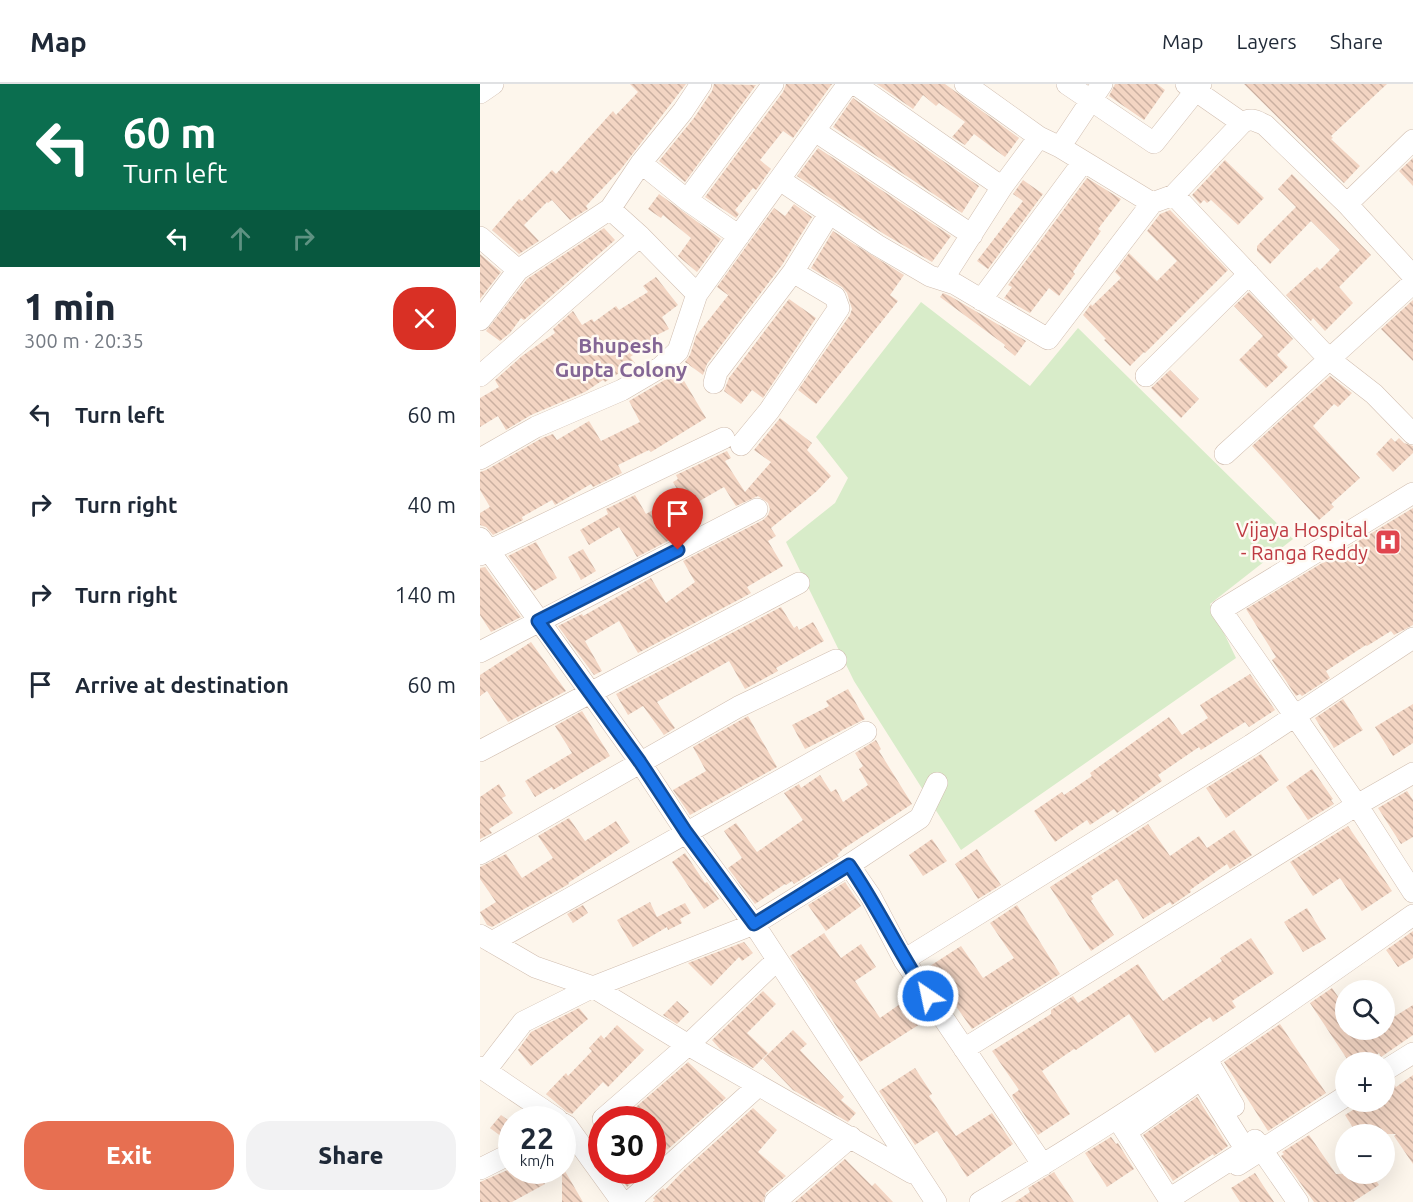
<!DOCTYPE html>
<html lang="en">
<head>
<meta charset="utf-8">
<style>
	body { margin:0; font-family:Ubuntu,sans-serif; background:#f2f2f3; color:#1f2937; height:100vh; display:flex; flex-direction:column; font-size:22px; white-space:nowrap }
	* { box-sizing:border-box; margin:0 }
	p { font-size:20px; color:#747a83 }
	.icon { flex:none; width:33px; height:33px; fill:none; stroke:currentColor; stroke-width:2; stroke-linecap:round; stroke-linejoin:round }
	.map { position:relative; flex:1; overflow:hidden }
	.panel { display:flex; flex-direction:column; background:#fff; width:480px }
	.panel>* { flex:none }
	.banner { background:#0b6e4f; color:#fff; overflow:hidden }
	.tools { position:absolute; left:855px; top:896px; display:grid; gap:12px }
	.tools a { display:grid; place-items:center; width:60px; height:60px; border-radius:50%; background:#fff; box-shadow:0 6px 24px #0002; font-size:30px }
	.speed { position:absolute; left:18px; top:1022px; display:flex; gap:12px; font-size:30px; font-weight:700; text-align:center }
	.speed>* { display:grid; place-content:center; width:78px; height:78px; border-radius:50%; background:#fff; box-shadow:0 6px 24px #0002; line-height:1 }
	.speed small { font-size:15px; font-weight:400 }
	.speed .limit { border:9px solid #d22; background:#fff; color:#111 }
	.pin { position:absolute; display:grid; place-items:center; width:51px; height:51px; color:#fff; margin:-62px -26px; border-radius:50% 50% 50% 0; rotate:-45deg; box-shadow:0 0 6px #0007 }
	.pin .icon { rotate:45deg }
	.me { position:absolute; width:66px; margin:-33px; rotate:326deg; stroke-linejoin:round; filter:drop-shadow(0 0 4px #0008) }
	.turn { display:flex; align-items:center; gap:21px; height:126px; padding:0 24px; font-size:27px }
	.turn .icon { width:78px; height:78px; stroke-width:2.5 }
	.turn b { display:block; font-size:42px; line-height:51px }
	.lanes { display:flex; align-items:center; height:57px; padding:0 24px; background:#0003; justify-content:center; gap:30px; direction:ltr }
	.lanes .off { opacity:.35 }
	.round { display:grid; place-items:center; flex:none; width:63px; height:63px; border-radius:24px; background:#f2f2f3 }
	.headline { display:flex; align-items:center; justify-content:space-between; height:102px; padding:0 24px }
	h1 { font-size:36px; font-weight:800; line-height:45px }
	.primary-button { display:flex; gap:12px; margin-top:auto; padding:12px 24px }
	.primary-button a { flex:1; height:69px; border-radius:24px; background:#e76f51; color:#fff; font-size:24px; font-weight:800; line-height:69px; text-align:center }
	.primary-button a+a { background:#f2f2f3; color:#1f2937 }
	ul { padding:0; list-style:none }
	li { display:flex; align-items:center; gap:18px; height:90px; padding:0 24px }
	li div { flex:1 }
	li b { display:block; font-size:22px }
	li em { font-style:normal }
	header { display:flex; align-items:center; gap:36px; box-sizing:border-box; height:84px; padding:0 30px; background:#fff; border-bottom:2px solid #e0e1e3 }
	header strong { font-size:28px }
	nav { display:flex; gap:33px; margin-inline-start:auto; font-size:21px }
	main { display:flex; flex:1; min-height:0 }
	.map>svg:first-child { display:block }
	.grass { fill:#d8ecc9 }
	.building { fill:url(#building-back-hatch) }
	.lines { fill:none; stroke-linecap:round; stroke-linejoin:round }
	.minor-casing { stroke:#d1beb0; stroke-width:22 }
	.minor { stroke:#fff; stroke-width:21 }
	.route-casing { stroke:#114b97; stroke-width:15 }
	.route { stroke:#1a73e8; stroke-width:10 }
	.labels { text-anchor:middle; stroke-width:5; stroke-linejoin:round; paint-order:stroke }
	.health-label { font-size:20px; fill:#be3a42; stroke:#fffaf3; text-anchor:end }
	.neighbourhood-label { font-size:21px; font-weight:bold; fill:#846695; stroke:#fffaf3 }
</style>
</head>
<body>
<header>
<strong>Map</strong>
<nav><a>Map</a><a>Layers</a><a>Share</a></nav>
</header>
<main>
<section class="panel">
<div class="banner">
<div class="turn"><svg class="icon" aria-label="left" viewBox="0 0 24 24"><path d="M17 20v-9H6M10 6l-5 5 5 5"/></svg><div><b>60 m</b>Turn left</div></div>
<div class="lanes"><svg class="icon" aria-label="left" viewBox="0 0 24 24"><path d="M17 20v-9H6M10 6l-5 5 5 5"/></svg><svg class="icon off" aria-label="ahead" viewBox="0 0 24 24"><path d="M12 20V5M6 11l6-6 6 6"/></svg><svg class="icon off" aria-label="right" viewBox="0 0 24 24"><path d="M7 20v-9h11M14 6l5 5-5 5"/></svg></div>
</div>
<div class="headline"><div><h1>1 min</h1><p>300 m · 20:35</p></div><a class="round" style="background:#d93025;color:#fff"><svg class="icon" aria-label="close" viewBox="0 0 24 24"><path d="M6 6l12 12M18 6L6 18"/></svg></a></div>
<ul>
<li><svg class="icon" aria-label="left" viewBox="0 0 24 24"><path d="M17 20v-9H6M10 6l-5 5 5 5"/></svg><div><b>Turn left</b></div><em>60 m</em></li>
<li><svg class="icon" aria-label="right" viewBox="0 0 24 24"><path d="M7 20v-9h11M14 6l5 5-5 5"/></svg><div><b>Turn right</b></div><em>40 m</em></li>
<li><svg class="icon" aria-label="right" viewBox="0 0 24 24"><path d="M7 20v-9h11M14 6l5 5-5 5"/></svg><div><b>Turn right</b></div><em>140 m</em></li>
<li><svg class="icon" aria-label="arrive" viewBox="0 0 24 24"><path d="M6 21V4h12l-3 4 3 4H6"/></svg><div><b>Arrive at destination</b></div><em>60 m</em></li>
</ul>
<div class="primary-button"><a>Exit</a><a>Share</a></div>
</section>
<div class="map">
<svg width="933" height="1118" viewBox="0 0 933 1118">
	<defs>
		<pattern id="building-back-hatch" width="6" height="6" patternUnits="userSpaceOnUse" patternTransform="scale(1.5)"><rect width="6" height="6" fill="#f3d5c3"/><path d="M-1 5l2 2M0 0l6 6M5-1l2 2" fill="none" stroke="#cab0a1"/></pattern>
	</defs>
	<rect width="100%" height="100%" fill="#fdf6ec"/>
	<!-- grass -->
	<path class="grass" d="M441,218L550,302L598,244L813,455L730,520L756,574L481,766L374,597L306,458L355,419L368,394L336,353Z"/>
	<!-- building -->
	<path class="building" d="M150,0H206L141,85L106,122L108,125L90,136L72,116L68,119L67,118L44,141L59,157L39,170L12,146L39,115L42,117L72,86L76,90L133,27L136,31L158,8Z
		M234,0L276,1L205,98L179,77L214,34L232,7Z
		M306,0H352L313,54L303,47L280,76L291,85L276,106L273,104L255,126L259,130L256,134L225,113L303,8Z
		M397,0H465L539,54L525,73L494,50L485,61L472,53L485,38L459,19L456,22L443,11L433,25Z
		M635,0H677L685,6L664,36L629,12Z
		M764,0H907L851,52L853,54L851,55L880,82L864,99Z
		M373,14L499,102L482,129L353,43Z
		M338,64L471,152L452,178L404,150L317,92Z
		M933,74V102L919,87Z
		M745,76L784,114L758,141L731,116L727,119L724,116L720,120L712,111Z
		M812,90L891,171L859,203L873,219L845,247L833,234L831,237L806,211L837,183L840,186L860,166L831,137L790,180L777,167V162L816,123L798,105Z
		M607,94L641,115L618,145L621,147L593,188L595,190L579,212L569,204L550,229L524,214L532,203L528,201Z
		M543,96L563,110L508,185L497,177L543,117L533,110Z
		M179,110L241,155L217,188L198,172L211,154L183,131L181,134L168,125Z
		M314,120L332,133L302,181L227,280L223,291L205,278L210,271L216,252L250,209L248,211L237,203L294,124L305,132Z
		M690,126L748,186L665,269L664,268L650,282L624,256L626,255L603,231L611,220L612,222L641,194L635,188L649,169L677,197L697,177L667,147L680,130Z
		M124,144L135,156L44,236L41,234L30,249L20,257L6,247L47,195Z
		M353,147L424,191L410,211L418,217L336,320L318,306L370,231L372,225L367,209L362,203L331,184Z
		M0,170L21,188L0,215Z
		M176,193L198,221L182,233L189,245L177,251L179,254L150,273L155,279L125,298L123,296L105,308L51,331L26,346L18,332L0,343V314L19,303L15,296L42,272L75,249L73,245L93,227L102,241L112,235L114,238L136,222L139,226L168,208L163,202Z
		M769,208L813,255L797,271L808,283L786,304L759,276L783,252L754,222Z
		M463,209L470,212L546,257L535,272L524,263L525,261L460,213Z
		M309,215L336,234L283,314L272,306L261,320L244,307L249,294Z
		M933,216V277L901,245Z
		M197,285L226,334L171,368L169,366L138,381L142,389L113,403L111,400L75,421L72,416L42,433L43,436L13,451L6,443L0,441V429L10,423L0,406V388L6,386L62,354L73,350L77,356L109,337L121,357L160,338L149,317L188,294Z
		M690,286L719,315L701,334L671,304Z
		M850,292L872,309L858,323L854,320L833,342L880,394L851,420L854,423L839,436L772,362Z
		M300,334L332,359L327,366L351,392L337,407L291,444L296,452L288,457L303,482L267,503L271,509L262,514L158,569L139,537L105,557L122,587L114,591L78,542L102,530L103,532L171,494L186,519L215,498L203,477L283,436L288,431L290,425L288,419L278,412L256,422L244,403L209,423L219,441L157,473L139,443L109,461L100,446L128,430L126,425L155,411L166,430L200,410L193,398L198,395L196,391L247,367L251,374L245,377L265,408L291,378L274,366Z
		M911,354L915,358L919,354L924,359L933,362V369L913,388L896,370Z
		M933,424V541L914,551L911,547L887,562L886,561L846,587L850,594L822,612L820,610L816,612L792,576L796,573L766,525Z
		M56,458L77,494L54,507L28,472Z
		M103,465L116,487L101,496L88,473Z
		M5,483L41,533L11,548L0,531V484Z
		M301,523L314,544L317,542L319,546L333,538L344,557L296,584L298,587L265,605L249,577L177,618L195,644L184,651L163,622L148,631L136,610Z
		M51,558L86,607L28,638L7,607L0,612V591Z
		M770,590L795,626L769,643L765,638L721,666L719,663L678,691L682,697L637,729L634,725L610,741L607,736L575,758L554,727L582,708L584,711L612,692L610,689L689,633L702,651L728,634L720,621Z
		M368,605L385,635L325,665L312,641L349,622L346,617Z
		M863,615L883,646L854,664L835,634Z
		M933,620V659L913,672L895,643Z
		M102,627L130,672L73,706L72,703L55,713L45,697L92,669L75,642Z
		M268,632L297,683L210,731L193,706L226,687L213,663Z
		M396,656L401,665L399,667L432,720L363,765L357,771L359,772L314,800L312,797L306,801L305,800L275,820L248,784L262,774L244,747L256,739L277,768L323,736L304,709L319,700L321,704L340,691L351,708L356,705L363,718L388,701L379,685L383,682L375,669Z
		M781,670L799,696L746,734L726,704Z
		M832,685L853,715L851,716L854,720L828,736L806,703Z
		M19,700L26,712L22,714L33,729L9,745L12,749L0,755V713Z
		M927,707L933,716V753L921,760L898,724Z
		M89,734L105,757L136,737L150,758L88,799L89,800L12,843L7,841L0,828L16,818L0,795V783L26,770L42,794L73,774L58,752Z
		M668,740L690,772L719,752L727,764L754,746L772,771L750,785L747,780L710,806L711,808L692,821L690,818L663,835L637,795L611,812L613,815L611,817L634,851L611,867L570,803Z
		M868,742L912,807L882,827L860,794L833,812L810,778Z
		M452,755L467,777L443,792L429,771Z
		M497,765L521,801L498,815L475,780Z
		M205,769L225,799L227,798L239,815L224,825L192,778Z
		M365,798L381,822L346,847L328,821Z
		M170,818L177,833L205,819L211,829L200,835L202,839L188,846L187,843L153,863L137,836Z
		M103,821L108,829L93,839L87,830Z
		M537,821L580,890L492,945L473,918L470,920L454,897L459,894L450,882L481,862L503,894L534,874L510,839Z
		M827,824L846,855L823,868L804,838Z
		M933,847V874L918,883L906,866Z
		M344,849L361,874L381,860L396,883L375,897L400,934L433,911L448,935L380,978L310,872Z
		M771,854L794,889L752,917L756,923L733,938L730,933L675,969L649,930L596,966L594,965L562,987L590,1030L558,1051L533,1014L532,1011L539,1006L512,967L571,930V926L593,912L598,919L658,880L683,917L742,877L740,874Z
		M264,858L273,869L262,877L259,873L231,902L208,879Z
		M852,904L866,924V945H904V939L933,921V951L901,973L899,969L886,978H869L830,919Z
		M283,907L296,920L267,949L288,969L273,984L240,965L232,956Z
		M197,917L209,928L197,940L183,931Z
		M99,924L108,935L51,982L38,966L51,948Z
		M800,940L846,1009L788,1047L744,978Z
		M137,941L164,966L128,1003L123,998L92,1030L87,1028L66,1010L86,989L88,992L112,967L109,964L121,951L124,955Z
		M313,946L327,960L320,966L364,1013L361,1016L376,1029L368,1038L313,1006L283,975Z
		M208,978L246,1014L187,1066L172,1052V1035H142Z
		M435,984L452,1010L449,1012L476,1052L512,1029L533,1060L487,1093L457,1047L435,1061L399,1007Z
		M933,991V1080L914,1052L916,1050H877L865,1031L887,1017H904V1007L914,1000L916,1003Z
		M717,1013L748,1062L734,1072L733,1070L693,1097L663,1051Z
		M273,1024L297,1046L278,1068L306,1092L286,1109L283,1118H173L175,1116L173,1114L183,1104L185,1106L205,1085Z
		M21,1031L32,1039L22,1053L10,1044Z
		M829,1051L856,1090L891,1089L899,1101L873,1118H834L801,1072L804,1070L802,1068Z
		M631,1053L636,1060L638,1059L654,1085L627,1103L605,1069Z
		M365,1075L392,1102L395,1099L413,1118H315Z
		M82,1082L103,1118H82Z
		M32,1084V1086H57L65,1100L32,1118H0V1098Z
		M135,1086H166L147,1103Z
		M574,1088L594,1118H535L550,1108L548,1104Z
		M775,1089L794,1118H760L751,1104Z"/>
	<g class="lines">
		<!-- minor casing -->
		<g class="minor-casing">
			<path id="minor" d="M375,0L522,103
				M485,0L559,53L580,63L672,119L694,111L762,39C771,33 776,37 785,41L867,120L933,192
				M587,0L674,59L721,0
				M706,0L762,39
				M0,9L13,0
				M335,47L492,151
				M580,63L622,0
				M161,79L207,116L259,152
				M300,96L397,161L450,192L475,200L568,255L672,119
				M694,111L849,275L894,310L933,350
				M207,116L293,0
				M867,120L933,56
				M130,125L160,152L217,210
				M0,153L38,186
				M463,195L522,103L559,53
				M501,216L603,78
				M0,236L38,186L130,125L161,79L203,27L221,0
				M0,292L160,152
				M666,292L769,190
				M234,299L237,288L313,188L349,130
				M261,361L289,327L359,224L355,213L313,188
				M745,370L933,199
				M0,375L56,343L142,306L181,283L198,267L217,210L368,0
				M933,409L741,526L877,721L933,808
				M0,454L160,678L206,748L274,840L456,1118
				M0,471L244,354
				M0,568L277,425
				M0,667L319,499
				M0,770L258,623L356,576
				M369,781L391,813L424,876
				M0,851L55,883L113,903L208,961L432,1089
				M12,858L386,648
				M484,965L877,721L933,689
				M727,976L754,1022
				M0,983L77,1035
				M6,986L43,938L113,903L274,840L369,781L440,734L457,699
				M904,987L933,969
				M637,1034L689,1115L766,1066L721,995L646,1048
				M123,1035L208,961L297,876
				M82,1039L87,1042L142,1118
				M775,1056L818,1118
				M563,1081L424,876L771,661L933,554
				M758,1081L866,1012
				M0,1085L32,1069
				M149,1118L278,1002
				M295,1118L371,1053
				M500,1118C650,1031 791,931 933,831"/>
		</g>
		<!-- minor -->
		<use href="#minor" class="minor"/>
	</g>
	<g class="lines">
		<!-- route casing -->
		<g class="route-casing">
			<path id="route" d="M198,466L58,537L160,678L206,748L274,840L369,781C398,823 419,869 448,912"/>
		</g>
		<!-- route -->
		<use href="#route" class="route"/>
	</g>
	<!-- icons -->
	<defs>
		<g id="hospital-square" transform="scale(1.35)"><rect x="-9" y="-9" width="18" height="18" rx="4" fill="#e0444e" stroke="#fffaf3"/><path d="M-5-5h3v3.5h4V-5h3V5h-3V1.5h-4V5h-3Z" fill="#fff"/></g>
	</defs>
	<g fill-rule="evenodd">
		<use href="#hospital-square" x="908" y="458"/>
	</g>
	<g class="labels">
		<!-- health labels -->
		<g class="health-label">
			<text x="888" y="453">Vijaya Hospital<tspan x="888" dy="23">- Ranga Reddy</tspan></text>
		</g>
		<!-- neighbourhood labels -->
		<g class="neighbourhood-label">
			<text x="141" y="269">Bhupesh<tspan x="141" dy="24">Gupta Colony</tspan></text>
		</g>
	</g>
</svg>
<div class="tools">
<a><svg class="icon" aria-label="search" viewBox="0 0 24 24"><circle cx="10" cy="10" r="6"/><path d="M15 15l6 6"/></svg></a>
<a>+</a>
<a>−</a>
</div>
<div class="speed"><div>22<small>km/h</small></div><div class="limit">30</div></div>
<div class="pin" style="left:198px;top:466px;background:#d93025"><svg class="icon" aria-label="arrive" viewBox="0 0 24 24"><path d="M6 21V4h12l-3 4 3 4H6"/></svg></div>
<svg class="me" style="left:448px;top:912px" viewBox="-20 -20 40 40"><circle r="17" fill="#1a73e8" stroke="#fff" stroke-width="3"/><path d="M0-11L8 9 0 5-8 9z" fill="#fff"/></svg>
</div>
</main>
</body>
</html>
